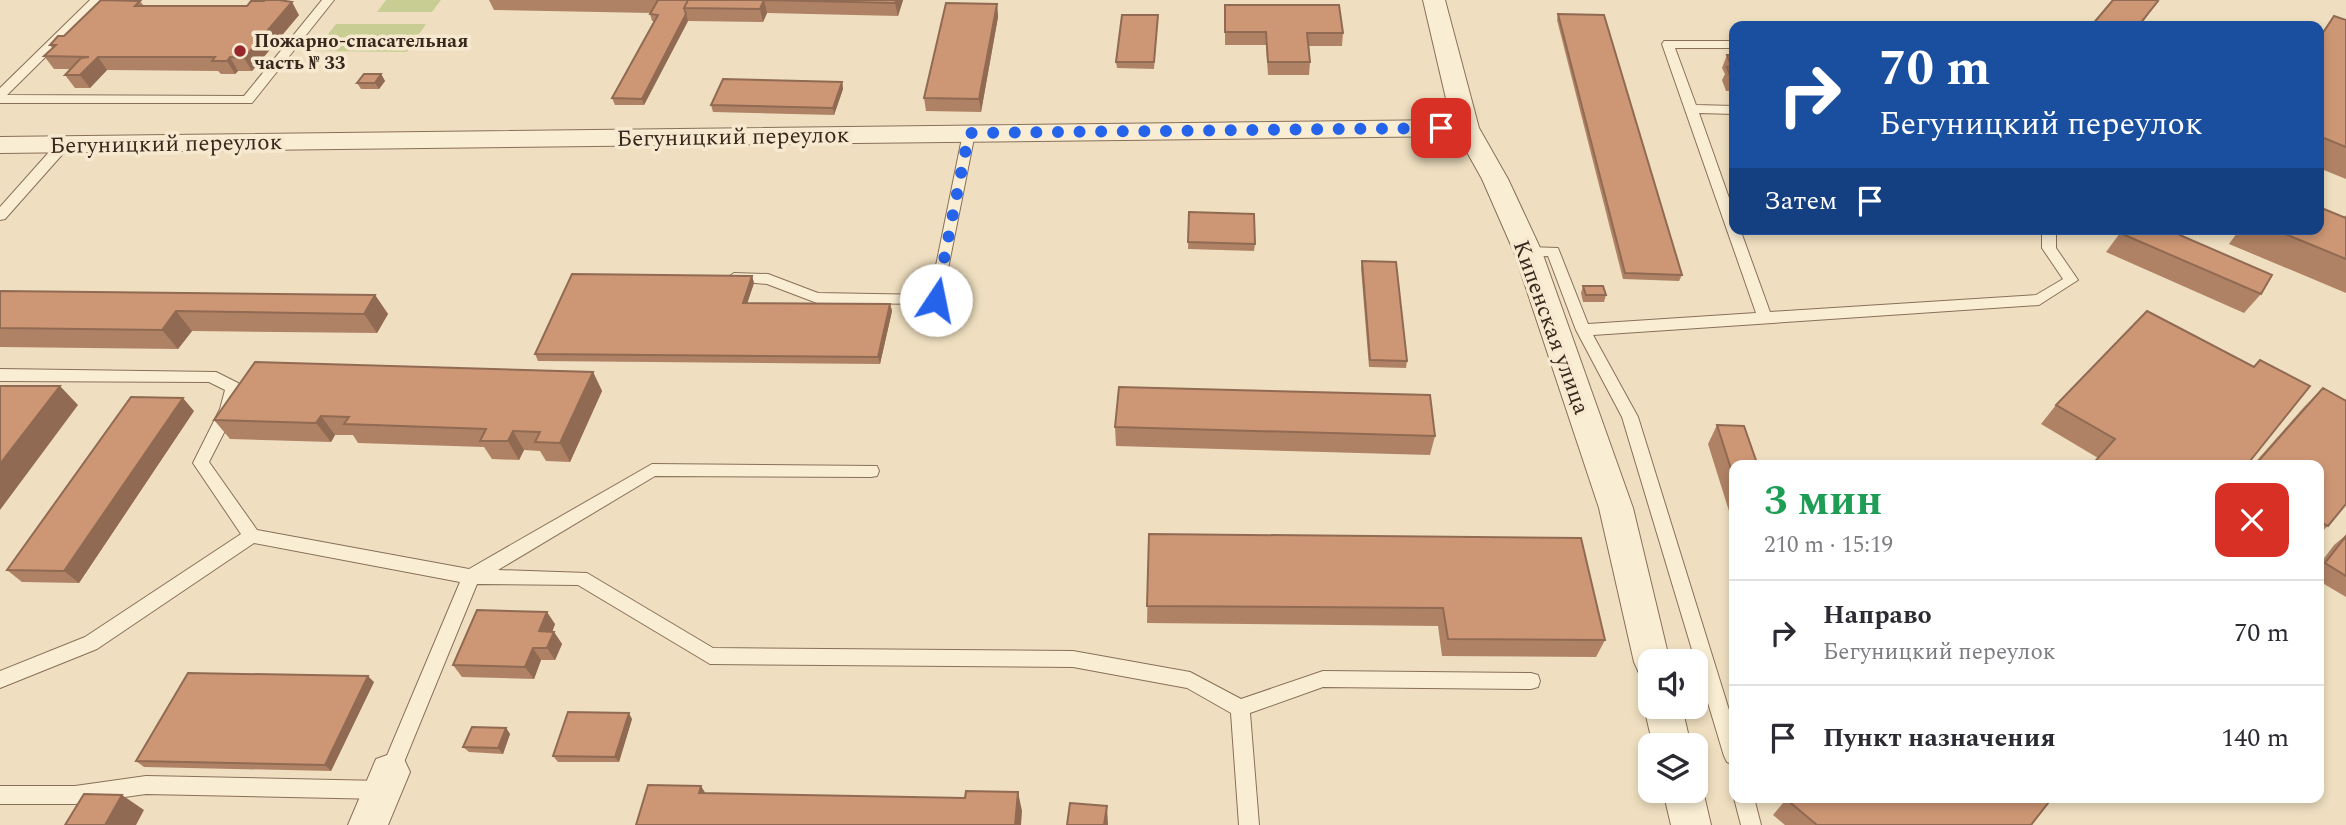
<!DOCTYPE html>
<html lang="ru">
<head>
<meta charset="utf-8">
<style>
	body { margin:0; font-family:Spectral,serif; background:#f7f7f7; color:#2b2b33; height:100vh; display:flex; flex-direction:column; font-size:26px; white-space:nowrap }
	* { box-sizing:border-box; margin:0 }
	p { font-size:23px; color:#7c7c81 }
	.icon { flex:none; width:38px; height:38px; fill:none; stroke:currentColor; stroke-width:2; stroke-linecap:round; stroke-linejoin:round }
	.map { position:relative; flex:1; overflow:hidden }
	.sheet { position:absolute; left:1729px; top:460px; width:595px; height:343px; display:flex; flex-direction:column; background:#fff; border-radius:14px; box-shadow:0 4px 10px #0003 }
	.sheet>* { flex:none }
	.banner { position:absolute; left:1729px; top:21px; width:595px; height:214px; border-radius:14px; box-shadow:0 4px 10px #0003; background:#1a4fa0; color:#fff; overflow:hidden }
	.tools { position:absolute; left:1638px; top:649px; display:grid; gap:14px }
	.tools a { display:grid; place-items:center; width:70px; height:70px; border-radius:14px; background:#fff; box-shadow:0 4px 10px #0003; font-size:35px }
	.pin { position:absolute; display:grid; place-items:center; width:60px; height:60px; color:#fff; margin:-30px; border-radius:14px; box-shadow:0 4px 10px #0006 }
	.me { position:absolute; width:77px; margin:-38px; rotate:11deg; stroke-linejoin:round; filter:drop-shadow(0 0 5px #0008) }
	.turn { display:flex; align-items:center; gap:24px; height:147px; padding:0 35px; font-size:32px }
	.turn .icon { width:91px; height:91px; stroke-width:2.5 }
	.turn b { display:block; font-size:49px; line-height:60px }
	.then { display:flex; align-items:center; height:66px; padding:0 35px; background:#0003; gap:14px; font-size:26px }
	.round { display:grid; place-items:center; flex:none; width:74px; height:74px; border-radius:14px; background:#f7f7f7 }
	.headline { display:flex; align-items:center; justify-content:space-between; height:119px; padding:0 35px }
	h1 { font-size:42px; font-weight:700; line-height:52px; color:#1e9e55 }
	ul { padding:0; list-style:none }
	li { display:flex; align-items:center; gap:21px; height:105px; padding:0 35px; border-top:2px solid #e1e1e2 }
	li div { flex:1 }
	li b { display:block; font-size:26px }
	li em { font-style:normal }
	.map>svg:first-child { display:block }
	.green { fill:#c8cd94 }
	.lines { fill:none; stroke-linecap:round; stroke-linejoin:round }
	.service-casing { stroke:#887058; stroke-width:2 }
	.minor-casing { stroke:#887058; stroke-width:2 }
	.service { fill:#f9edd3; fill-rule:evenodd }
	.minor { fill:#f9edd3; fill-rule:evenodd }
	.wall { fill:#b08265 }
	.shaded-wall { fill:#906a52 }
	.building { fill:#cd9775; stroke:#906a52; stroke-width:2 }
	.route { stroke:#2563eb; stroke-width:12; stroke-dasharray:0 21.6 }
	.poi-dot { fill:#98272c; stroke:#f6e9d0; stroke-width:2.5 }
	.labels { text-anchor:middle; stroke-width:7; stroke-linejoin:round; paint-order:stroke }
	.far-poi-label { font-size:19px; font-weight:bold; fill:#37281d; stroke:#f6e9d0; text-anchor:start }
	.street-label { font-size:23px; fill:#37281d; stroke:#f6e9d0 }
</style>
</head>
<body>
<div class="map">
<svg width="2346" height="825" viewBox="0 0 2346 825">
	<rect width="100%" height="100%" fill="#efdfc0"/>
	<!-- green -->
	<path class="green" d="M386,0H441L432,12H377Z
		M336,24H426L407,52L315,51Z"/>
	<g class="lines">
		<!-- service casing -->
		<g class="service-casing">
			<path id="service" d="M90,0H103L7,95L244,96L322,0H334L252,103H0V88Z
				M1664,41H1734V48H1675L1696,105L1734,106V114L1699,113L1734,212V229H1740L1770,312L2036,295L2063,279L2042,248V229H2056V248L2078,280L2039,305L1593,335L1638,417L1734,726V765L1727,762L1724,756L1622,417L1576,330L1548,256L1528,257L1521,252L1528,247L1558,248L1588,324L1756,313L1662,44Z
				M969,129L975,133L941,304L817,303L767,284L729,281L727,278L734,273L768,274L818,293L930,295L963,133Z
				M63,141L68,142V148L5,219L0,220V207L58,142Z
				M0,369L216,372L238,383L241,387L236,409L209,462L257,530L469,569L652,464L877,466L879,471L877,476L871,477L655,476L498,570L587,573L713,648L1073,651L1190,672L1241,699L1323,671L1531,673L1538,675L1540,681L1538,687L1531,689L1323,687L1250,713L1259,825H1239L1231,713L1187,688L1073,667L710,664L578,585L477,584L400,772L397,778L390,781L383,778L380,772L460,582L254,543L97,649L0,688V671L85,637L241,534L193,463L220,409L225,390L209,382L0,381Z
				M146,776L382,781L389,783L392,790L389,797L382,799L146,794L75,804H0V786H75Z
				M1734,798H1754L1761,825H1741Z"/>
		</g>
		<!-- minor casing -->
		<g class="minor-casing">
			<path id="minor" d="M1423,0H1445L1479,128L1508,179L1542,252L1633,508L1670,662H1650V678L1639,673L1634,662L1599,508L1514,252L1482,179L1458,136L0,153V137L1451,120Z
				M1650,695V707H1682L1691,746H1653L1644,707Z
				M390,754L404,759L410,772L388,825H348L376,759Z
				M1696,777L1703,791L1711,825H1671L1663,791H1696Z"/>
		</g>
		<!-- service -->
		<use href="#service" class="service"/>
		<!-- minor -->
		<use href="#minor" class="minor"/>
	</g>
	<!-- wall -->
	<path class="wall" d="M489,0H903L898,16L767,13L763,22L688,21L644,105H615L612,98L654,21H652L650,14L651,13L494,10Z
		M140,1L144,6L299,15L252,71H238L235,74H221L218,71L107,70L90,88H75L65,75L70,69H54L44,56L52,48L50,45L64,36Z
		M997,4L998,17L981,112L926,111L924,98Z
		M1225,5L1343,33L1342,46H1309L1310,62L1309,75H1268L1266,45H1225Z
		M1558,14L1682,275L1679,281L1623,279L1557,20Z
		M1158,15L1154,69L1117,68L1116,62Z
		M2334,16L2346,20V179L2319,168V36Z
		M1727,55H1734V91H1726L1722,80L1725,74L1722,68Z
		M381,74L385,81L379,89H361L357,83Z
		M842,82L843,89L834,115L713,112L711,105Z
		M1189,212L1255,244L1254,251L1188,249Z
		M2346,215V293L2229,244L2237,233L2229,229H2319L2344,217Z
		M2123,229L2261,294L2244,313L2106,252Z
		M1362,261L1407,361L1406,368L1369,367L1361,268Z
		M752,276L754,283L747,303L890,304L892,311L880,364L538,361L535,354Z
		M1583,286L1606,295L1604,302H1583L1581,293Z
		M0,291L375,295L388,314L377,333L192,331L178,349L0,347Z
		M2254,367L2310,386L2098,458L2041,424L2056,405Z
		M593,372L602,391L570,462L546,461L540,451L524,450L519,460L492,459L484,447L358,443L353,435H335L331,442L230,439L214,420Z
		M2323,388L2328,526L2319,534V466H2252L2304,407Z
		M194,411L79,583L22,582L7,570Z
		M1717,425L1734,466V527L1708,444Z
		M1115,427L1435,436L1430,455L1116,446Z
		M1149,534L1605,640L1596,657L1442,656L1438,626L1147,623Z
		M2346,535V597L2319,581V565L2334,545Z
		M555,624L552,632H554L562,644L555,660H541L534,679L462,677L453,665Z
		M374,682L331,771L144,767L136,761Z
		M632,719L619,762H558L553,756Z
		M506,728L510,734L503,754L469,752L463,747Z
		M1787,798L2031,825H1785L1773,815Z"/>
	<!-- shaded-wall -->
	<path class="shaded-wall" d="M764,0L767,13L763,22L760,9Z
		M896,0H903L898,16L895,3Z
		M2158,1L2140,26H2138Z
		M292,2L299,15L252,71L244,58Z
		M997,4L998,17L981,112L979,99Z
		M686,14L688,21L644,105L642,99Z
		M98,57L107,70L90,88L80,75Z
		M230,57L238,71L235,74L227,61Z
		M381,74L385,81L379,89L375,83Z
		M842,82L843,89L834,115L833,108Z
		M752,276L754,283L745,310L743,303Z
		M375,295L388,314L377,333L364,314Z
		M890,304L892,311L880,364L878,357Z
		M176,311L192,331L178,349L162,330Z
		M593,372L602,391L570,462L560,443Z
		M60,386L78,405L0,510V464Z
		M183,398L194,411L79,583L64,571Z
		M321,416L335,435L331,442L316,423Z
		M513,431L524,450L519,460L508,441Z
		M547,612L555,624L548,643L539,631Z
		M554,632L562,644L555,660L547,648Z
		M533,648L541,660L534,679L525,667Z
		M368,676L374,682L331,771L325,765Z
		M629,713L632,719L619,762L615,757Z
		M506,728L510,734L503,754L498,748Z
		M701,786L713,805L699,793Z
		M1018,792L1022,811L1021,825H1015Z
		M122,795L144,810L136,825H105Z
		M1107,806L1108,825H1104Z"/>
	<!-- building -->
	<path class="building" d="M101,0L140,1L135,6H247L251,1H264L265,0H279L292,2L244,58L230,57L227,61H212L215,57H98L80,75H65L81,58L89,57L44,56L56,45H50L58,36H64Z
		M658,0H688L684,8L686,14L642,99L612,98L658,15L650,14Z
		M688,0H896L895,3L764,0L760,9L684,8Z
		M2113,0H2155L2158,1L2138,26H2096L2092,25Z
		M946,3L997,4L979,99L924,98Z
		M1225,5H1339L1343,33H1307L1310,62H1268L1266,32H1225Z
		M1558,14L1604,15L1682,275L1625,273Z
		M1122,15H1158L1154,62H1116Z
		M2334,16L2346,20V147L2319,136V39Z
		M1727,55H1734V78H1731L1727,67H1732Z
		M364,74H381L375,83H357Z
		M723,79L842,82L833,108L711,105Z
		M2319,207L2346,218V259L2273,229H2319Z
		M1189,212L1254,214L1255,244L1188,242Z
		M2123,229H2166L2272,275L2261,294L2120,233Z
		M1362,261L1396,262L1407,361L1370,360Z
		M572,274L752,276L743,303L890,304L878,357L535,354Z
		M1583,286H1603L1606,295H1586Z
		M0,291L375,295L364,314L176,311L162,330L0,328Z
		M2147,311L2254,367L2260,360L2310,386L2246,466H2091L2115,439L2056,405Z
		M255,362L593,372L560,443L535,442L540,432L513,431L508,441H480L486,429L344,424L349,417L321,416L316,423L214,420Z
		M0,386H60L0,464Z
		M1119,387L1430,395L1435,436L1115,427Z
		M2323,388L2346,401V504L2328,526L2319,521V466H2254Z
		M131,397L183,398L64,571L7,570Z
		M1717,425L1744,426L1758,466H1734V478Z
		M1149,534L1581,538L1605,640L1448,639L1443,608L1147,606Z
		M2346,536V576L2325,563Z
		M477,610L547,612L539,631L554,632L547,648H533L525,667L453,665Z
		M188,673L368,676L325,765L136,761Z
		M568,712L629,713L615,757L553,756Z
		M472,727L506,728L498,748L463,747Z
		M648,785L701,786L699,793L965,798L966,791L1018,792L1015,825H636Z
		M84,794L122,795L105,825H65Z
		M1787,798H2052L2031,825H1817L1786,799Z
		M1070,803L1107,806L1104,825H1067Z"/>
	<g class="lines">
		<!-- route -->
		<path class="route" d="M936,300L969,133L1441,128"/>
	</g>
	<!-- markers -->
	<circle class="poi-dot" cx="240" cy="51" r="7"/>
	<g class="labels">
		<!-- far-poi labels -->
		<g class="far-poi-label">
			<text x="254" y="47">Пожарно-спасательная<tspan x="254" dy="22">часть № 33</tspan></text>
		</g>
		<!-- street labels -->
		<g class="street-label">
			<text transform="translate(733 136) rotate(-1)" y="8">Бегуницкий переулок</text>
			<text transform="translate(166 143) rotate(-1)" y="8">Бегуницкий переулок</text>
			<text transform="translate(1552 327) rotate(70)" y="8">Кипенская улица</text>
		</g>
	</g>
</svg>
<div class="tools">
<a><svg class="icon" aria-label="sound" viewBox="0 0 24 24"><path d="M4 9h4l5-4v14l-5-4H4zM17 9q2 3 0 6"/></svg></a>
<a><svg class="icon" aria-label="layers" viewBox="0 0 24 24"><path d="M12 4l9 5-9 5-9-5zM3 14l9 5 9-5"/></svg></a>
</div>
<div class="pin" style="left:1441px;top:128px;background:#d93025"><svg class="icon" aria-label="arrive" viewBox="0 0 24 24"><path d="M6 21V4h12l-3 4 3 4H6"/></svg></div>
<svg class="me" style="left:936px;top:300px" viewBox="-20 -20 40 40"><circle r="19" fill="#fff"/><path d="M0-13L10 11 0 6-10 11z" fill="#2563eb"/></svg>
<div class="banner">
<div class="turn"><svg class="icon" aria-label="right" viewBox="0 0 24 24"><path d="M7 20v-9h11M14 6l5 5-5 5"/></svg><div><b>70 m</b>Бегуницкий переулок</div></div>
<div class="then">Затем<svg class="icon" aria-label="arrive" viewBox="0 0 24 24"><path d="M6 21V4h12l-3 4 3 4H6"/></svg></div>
</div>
<section class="sheet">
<div class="headline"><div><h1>3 мин</h1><p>210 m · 15:19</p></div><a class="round" style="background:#d93025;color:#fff"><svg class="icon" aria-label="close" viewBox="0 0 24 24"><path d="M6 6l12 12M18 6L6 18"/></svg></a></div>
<ul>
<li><svg class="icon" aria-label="right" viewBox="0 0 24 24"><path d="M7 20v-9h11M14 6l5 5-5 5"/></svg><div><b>Направо</b><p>Бегуницкий переулок</p></div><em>70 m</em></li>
<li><svg class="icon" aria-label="arrive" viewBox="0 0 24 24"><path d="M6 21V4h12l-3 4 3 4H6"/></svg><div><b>Пункт назначения</b></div><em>140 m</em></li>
</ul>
</section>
</div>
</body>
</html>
